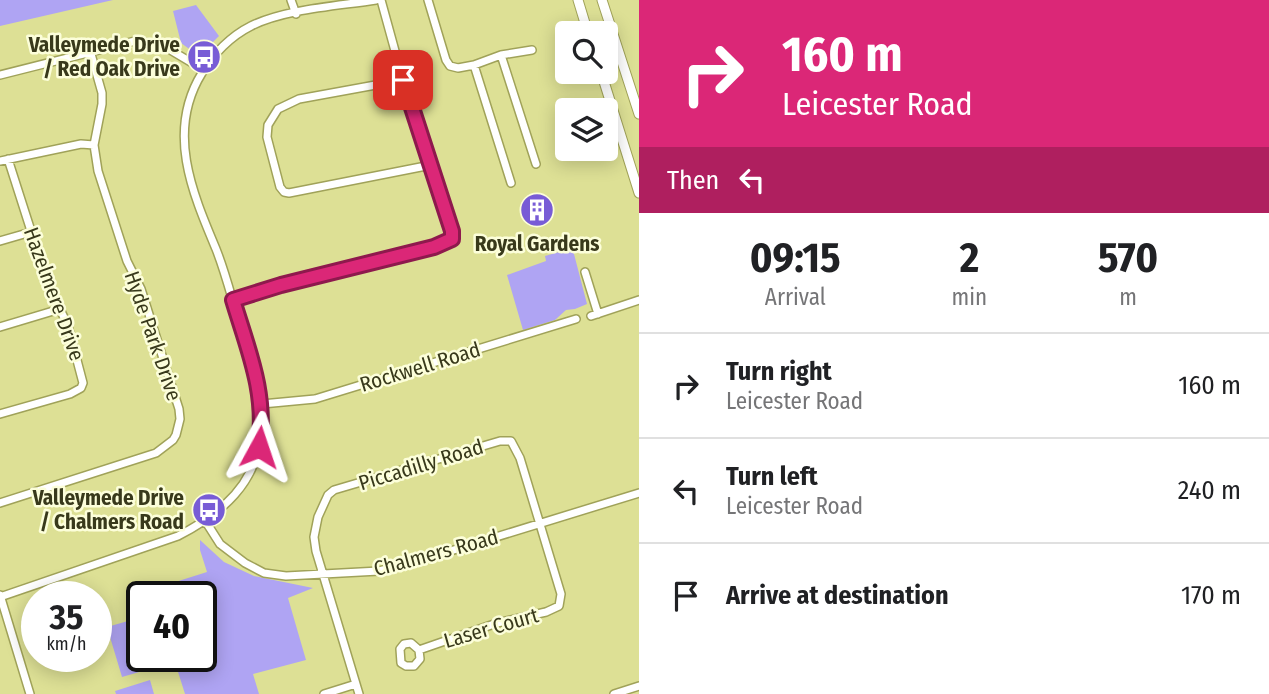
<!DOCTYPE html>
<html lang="en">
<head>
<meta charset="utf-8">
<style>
	body { margin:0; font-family:"Fira Sans Condensed",sans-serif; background:#f2f2f2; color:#202124; height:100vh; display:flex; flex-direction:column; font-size:26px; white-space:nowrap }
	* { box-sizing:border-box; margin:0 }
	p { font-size:23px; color:#757577 }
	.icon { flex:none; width:38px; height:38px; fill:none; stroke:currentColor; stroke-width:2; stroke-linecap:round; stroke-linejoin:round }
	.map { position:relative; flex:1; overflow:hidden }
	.drawer { display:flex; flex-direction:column; background:#fff; width:630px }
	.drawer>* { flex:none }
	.top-card { background:#db2777; color:#fff; overflow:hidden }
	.buttons { position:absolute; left:555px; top:21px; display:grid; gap:14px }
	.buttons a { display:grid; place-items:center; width:63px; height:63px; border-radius:7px; background:#fff; box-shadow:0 4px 18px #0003; font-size:35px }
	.speed { position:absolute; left:21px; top:581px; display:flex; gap:14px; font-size:35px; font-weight:700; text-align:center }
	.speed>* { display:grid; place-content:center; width:91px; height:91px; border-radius:50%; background:#fff; box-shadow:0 4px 18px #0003; line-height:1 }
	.speed small { font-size:18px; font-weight:400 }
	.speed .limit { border:4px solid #111; border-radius:10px; background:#fff; color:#111 }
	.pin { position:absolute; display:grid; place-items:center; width:60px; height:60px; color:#fff; margin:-30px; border-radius:14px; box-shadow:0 4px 10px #0006 }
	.me { position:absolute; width:77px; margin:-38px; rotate:5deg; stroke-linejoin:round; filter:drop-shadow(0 0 5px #0008) }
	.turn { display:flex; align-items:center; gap:24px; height:147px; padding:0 28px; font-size:32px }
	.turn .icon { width:91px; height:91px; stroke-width:2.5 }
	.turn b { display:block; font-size:49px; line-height:60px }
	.then { display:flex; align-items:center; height:66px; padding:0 28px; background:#0003; gap:14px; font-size:26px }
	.eta { display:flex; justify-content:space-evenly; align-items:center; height:119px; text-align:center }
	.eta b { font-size:42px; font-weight:700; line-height:49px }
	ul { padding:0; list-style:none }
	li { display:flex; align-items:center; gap:21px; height:105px; padding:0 28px; border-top:2px solid #e0e0e0 }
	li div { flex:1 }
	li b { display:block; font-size:26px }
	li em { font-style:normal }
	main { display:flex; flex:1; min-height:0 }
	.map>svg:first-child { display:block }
	.green { fill:#afa4f3 }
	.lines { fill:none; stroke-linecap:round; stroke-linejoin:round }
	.minor-casing { stroke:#a0a259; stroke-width:10 }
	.major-casing { stroke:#a0a259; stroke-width:11 }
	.minor { stroke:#fff; stroke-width:7 }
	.major { stroke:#fff; stroke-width:9 }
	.route-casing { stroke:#8e194d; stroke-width:18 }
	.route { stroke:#db2777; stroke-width:12 }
	.labels { text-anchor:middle; stroke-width:5; stroke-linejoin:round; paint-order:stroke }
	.poi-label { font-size:21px; font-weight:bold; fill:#38391b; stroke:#fcfeda; text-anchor:end }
	.street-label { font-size:21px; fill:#38391b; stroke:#fcfeda }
</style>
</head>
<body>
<main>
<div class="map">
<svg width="639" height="694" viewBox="0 0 639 694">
	<rect width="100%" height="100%" fill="#dde095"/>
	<!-- green -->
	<path class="green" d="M0,0H113L0,26Z
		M196,5L219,36L199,56L181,43L173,11Z
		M566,250H571L574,254L587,304L575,309L566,310L555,320L523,330L507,275L546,261L545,256Z
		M200,540L224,562L254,576L313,588L288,598L306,660L253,674L259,694H185L173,656H201V597H153L150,590L207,572L200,550Z
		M142,617V656H157L160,666L122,677L107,627Z
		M150,680L154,694H116L115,691Z"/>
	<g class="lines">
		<!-- minor casing -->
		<g class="minor-casing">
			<path id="minor" d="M291,0L296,14
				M428,0L446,60L450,66L458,68L474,65L511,183
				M501,55L536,164
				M474,65L501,55L532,50
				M0,75L135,41L162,45L204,70
				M403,80L299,99L278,109L268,125L267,137L280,187L284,192L289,193L431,165
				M0,161L81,144L94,145
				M0,241L31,232
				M585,272L598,314
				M232,300L281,285L434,247L452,239V231L403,80L381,0
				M591,316L639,300
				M0,327L60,309
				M262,404L315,399L576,319
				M0,414L70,394L81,388L83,383L68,326L48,284L8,159
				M0,503L156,453L173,440L176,435L180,419L179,409L141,289L127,261L98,171L94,145L102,104V93L91,54
				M206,522L220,544L245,563L264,573L286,576L379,571L418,561L639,493
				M0,595L30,694
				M0,597L178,536C279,484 272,420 240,325C232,300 226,274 216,249C192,192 166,131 202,73C213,54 231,36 251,26C285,9 338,6 376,0
				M324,694L356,684
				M359,694L316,551L314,537L318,517L328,495L334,490L500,441H511L520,458L561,594L559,606L546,612L497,623L419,650L411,643L404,644L400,649L401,663L406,666H414L420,659L419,650
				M614,694L639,686"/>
		</g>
		<!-- major casing -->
		<g class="major-casing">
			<path id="major" d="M578,0L588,33
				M602,0L639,114
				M601,72L639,193"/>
		</g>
		<!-- minor -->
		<use href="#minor" class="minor"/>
		<!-- major -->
		<use href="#major" class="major"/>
	</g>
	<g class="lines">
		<!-- route casing -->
		<g class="route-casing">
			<path id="route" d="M259,447C267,393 248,350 233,300L281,285L434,247L452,239V231L403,80"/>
		</g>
		<!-- route -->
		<use href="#route" class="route"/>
	</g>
	<!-- icons -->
	<defs>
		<g id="bus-disc" transform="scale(1.75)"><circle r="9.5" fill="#785cd6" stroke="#fcfeda"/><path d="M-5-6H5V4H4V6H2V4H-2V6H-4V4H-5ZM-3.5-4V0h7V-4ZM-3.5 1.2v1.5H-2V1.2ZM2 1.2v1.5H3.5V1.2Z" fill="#fff"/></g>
		<g id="building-disc" transform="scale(1.75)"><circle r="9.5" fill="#785cd6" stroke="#fcfeda"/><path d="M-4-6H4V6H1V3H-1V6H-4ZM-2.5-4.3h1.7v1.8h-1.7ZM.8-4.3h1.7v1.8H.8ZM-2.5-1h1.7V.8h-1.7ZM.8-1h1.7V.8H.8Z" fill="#fff"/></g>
	</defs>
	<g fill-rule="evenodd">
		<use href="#bus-disc" x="204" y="57"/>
		<use href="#building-disc" x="537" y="210"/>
		<use href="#bus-disc" x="209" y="510"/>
	</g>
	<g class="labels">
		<!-- poi labels -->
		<g class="poi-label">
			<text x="180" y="52">Valleymede Drive<tspan x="180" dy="24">/ Red Oak Drive</tspan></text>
			<text x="537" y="251" text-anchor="middle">Royal Gardens</text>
			<text x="184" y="505">Valleymede Drive<tspan x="184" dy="24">/ Chalmers Road</tspan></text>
		</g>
		<!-- street labels -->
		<g class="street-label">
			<text transform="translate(54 294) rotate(70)" y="7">Hazelmere Drive</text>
			<text transform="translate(153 336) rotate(71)" y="7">Hyde Park Drive</text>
			<text transform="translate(420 367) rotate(-17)" y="7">Rockwell Road</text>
			<text transform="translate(421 465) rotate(-17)" y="7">Piccadilly Road</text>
			<text transform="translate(436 553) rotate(-15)" y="7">Chalmers Road</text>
			<text transform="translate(491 628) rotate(-16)" y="7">Laser Court</text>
		</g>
	</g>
</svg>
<div class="buttons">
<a><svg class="icon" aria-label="search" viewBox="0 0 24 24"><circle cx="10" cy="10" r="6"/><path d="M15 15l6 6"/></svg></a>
<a><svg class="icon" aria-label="layers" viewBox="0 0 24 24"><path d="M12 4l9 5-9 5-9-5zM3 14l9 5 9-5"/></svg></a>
</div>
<div class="speed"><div>35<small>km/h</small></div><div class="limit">40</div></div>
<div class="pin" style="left:403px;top:80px;background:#d93025"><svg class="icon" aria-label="arrive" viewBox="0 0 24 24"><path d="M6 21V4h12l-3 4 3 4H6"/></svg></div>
<svg class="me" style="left:259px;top:447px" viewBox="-20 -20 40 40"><path d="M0-17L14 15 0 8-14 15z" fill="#db2777" stroke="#fff" stroke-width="4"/></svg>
</div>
<section class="drawer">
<div class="top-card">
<div class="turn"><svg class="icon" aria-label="right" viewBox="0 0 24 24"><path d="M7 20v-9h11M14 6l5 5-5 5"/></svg><div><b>160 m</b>Leicester Road</div></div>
<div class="then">Then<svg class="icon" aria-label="left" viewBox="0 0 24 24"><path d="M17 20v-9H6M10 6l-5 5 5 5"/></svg></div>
</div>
<div class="eta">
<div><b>09:15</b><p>Arrival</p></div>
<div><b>2</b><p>min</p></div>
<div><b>570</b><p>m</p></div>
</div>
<ul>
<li><svg class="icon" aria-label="right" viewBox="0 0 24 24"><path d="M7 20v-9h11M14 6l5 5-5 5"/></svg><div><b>Turn right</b><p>Leicester Road</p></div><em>160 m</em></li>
<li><svg class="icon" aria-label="left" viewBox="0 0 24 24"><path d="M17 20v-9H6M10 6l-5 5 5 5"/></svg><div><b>Turn left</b><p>Leicester Road</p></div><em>240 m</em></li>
<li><svg class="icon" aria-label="arrive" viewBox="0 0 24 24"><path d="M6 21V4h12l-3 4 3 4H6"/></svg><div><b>Arrive at destination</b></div><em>170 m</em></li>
</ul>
</section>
</main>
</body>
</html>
